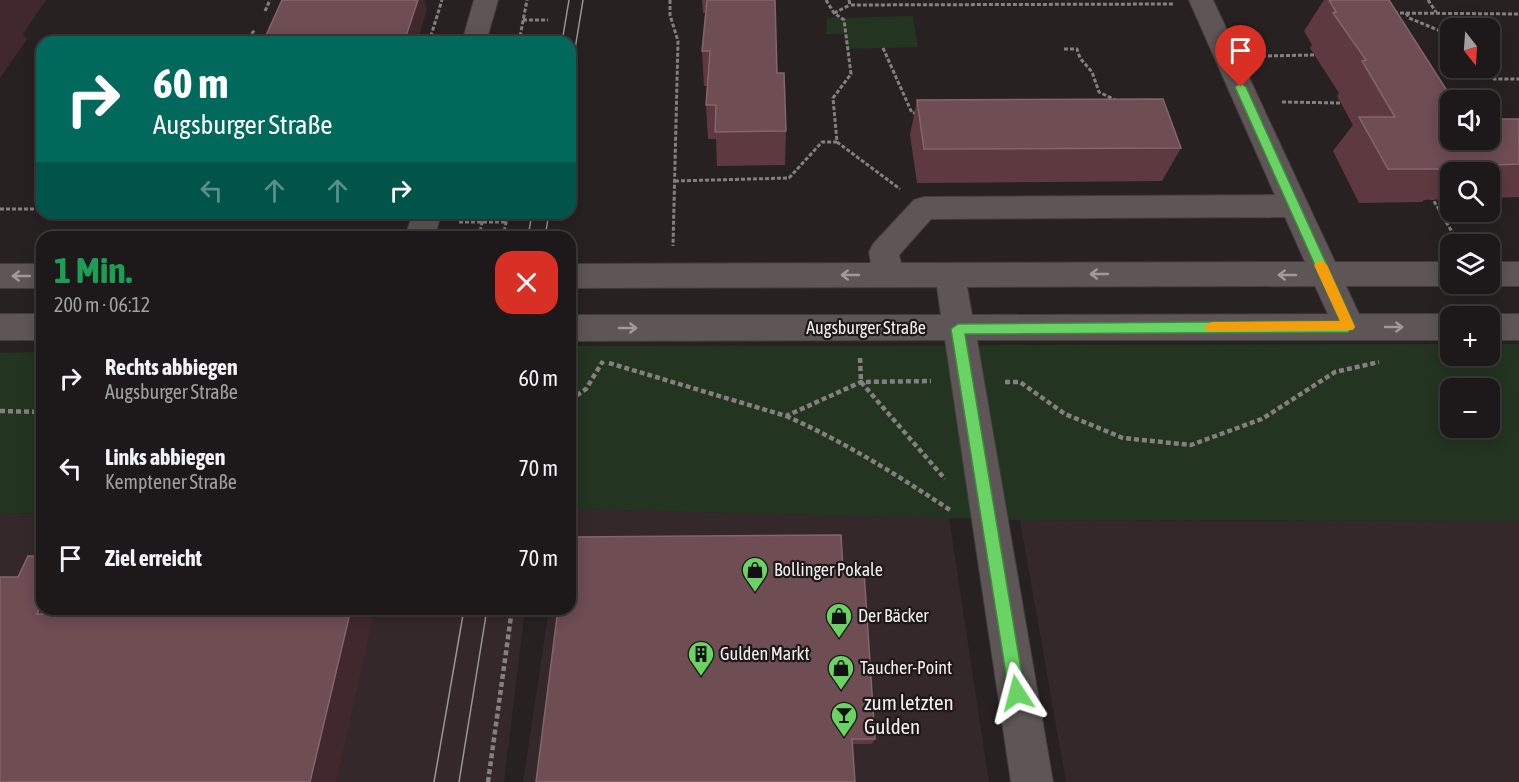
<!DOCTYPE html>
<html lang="de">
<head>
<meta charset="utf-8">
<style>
	body { margin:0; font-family:"Asap Condensed",sans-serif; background:#252223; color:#f1f3f6; height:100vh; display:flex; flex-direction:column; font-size:22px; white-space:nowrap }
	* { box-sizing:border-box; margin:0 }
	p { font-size:20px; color:#a0a0a2 }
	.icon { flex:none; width:33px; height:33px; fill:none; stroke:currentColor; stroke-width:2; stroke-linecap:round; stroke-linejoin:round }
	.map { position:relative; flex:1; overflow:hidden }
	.panel { position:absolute; left:36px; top:231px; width:540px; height:384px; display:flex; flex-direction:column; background:#1d191a; border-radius:18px; box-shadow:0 3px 15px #0003,0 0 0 2px #3b3839 }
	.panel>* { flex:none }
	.top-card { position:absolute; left:36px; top:36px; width:540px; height:183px; border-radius:18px; box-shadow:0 3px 15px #0003,0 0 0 2px #3b3839; background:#00695c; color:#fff; overflow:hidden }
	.needle { width:39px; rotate:163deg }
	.fabs { position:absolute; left:1440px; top:18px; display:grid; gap:12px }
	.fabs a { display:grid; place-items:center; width:60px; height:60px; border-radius:12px; background:#1d191a; box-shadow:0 3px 15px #0003,0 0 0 2px #3b3839; font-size:30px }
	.pin { position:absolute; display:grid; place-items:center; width:51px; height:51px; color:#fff; margin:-62px -26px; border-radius:50% 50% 50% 0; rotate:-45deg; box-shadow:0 0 6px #0007 }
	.pin .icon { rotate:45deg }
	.me { position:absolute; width:66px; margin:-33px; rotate:351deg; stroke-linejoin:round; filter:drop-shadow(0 0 4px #0008) }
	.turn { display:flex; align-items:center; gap:21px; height:126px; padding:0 18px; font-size:27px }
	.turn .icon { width:78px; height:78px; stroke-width:2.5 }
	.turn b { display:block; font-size:42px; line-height:51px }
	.lanes { display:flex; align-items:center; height:57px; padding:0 18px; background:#0003; justify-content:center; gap:30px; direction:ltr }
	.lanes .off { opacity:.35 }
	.round { display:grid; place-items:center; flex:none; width:63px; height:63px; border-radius:18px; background:#252223 }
	.headline { display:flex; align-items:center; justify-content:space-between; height:102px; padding:0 18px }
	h1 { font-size:36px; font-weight:700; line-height:45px; color:#1e9e55 }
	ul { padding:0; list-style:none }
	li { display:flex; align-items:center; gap:18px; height:90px; padding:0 18px }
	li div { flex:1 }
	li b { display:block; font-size:22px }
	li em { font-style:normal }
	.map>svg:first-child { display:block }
	.built { fill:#35282a }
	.green { fill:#233421; fill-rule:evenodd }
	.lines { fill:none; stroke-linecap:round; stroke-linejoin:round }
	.minor-casing { stroke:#423d3d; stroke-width:2 }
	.path-far1 { stroke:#857f80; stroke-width:3; stroke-dasharray:4 2; stroke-linecap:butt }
	.path { stroke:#857f80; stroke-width:4.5; stroke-dasharray:5 3; stroke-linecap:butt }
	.minor { fill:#5d5556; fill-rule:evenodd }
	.tram { stroke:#9a9596; stroke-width:1.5 }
	.wall { fill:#5e3a40 }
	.shaded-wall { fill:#41282c }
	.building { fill:#6e4d53; stroke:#83666b; stroke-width:1.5 }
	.oneway { stroke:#a09a9b }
	.route { fill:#69d364; stroke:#448941; stroke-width:1.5 }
	.slow { fill:#f59e0b }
	.labels { text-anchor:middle; stroke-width:4.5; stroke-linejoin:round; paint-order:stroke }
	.street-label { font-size:18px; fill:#f3eeef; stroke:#1e1818 }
	.poi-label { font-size:18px; fill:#f3eeef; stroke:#1e1818; text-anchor:start }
	.near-poi-label { font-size:21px; fill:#f3eeef; stroke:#1e1818; text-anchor:start }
</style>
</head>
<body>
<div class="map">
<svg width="1519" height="782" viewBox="0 0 1519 782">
	<rect width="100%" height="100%" fill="#272122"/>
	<!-- built -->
	<path class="built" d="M570,509L949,518L989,782H523L549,609H570Z
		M42,513V609H525L504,782H0V514Z
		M1020,520L1519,521V782H1066Z"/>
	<!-- green -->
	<path class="green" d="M913,16L918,47L848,49L846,34H826L827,18Z
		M1450,344V356H1490V344H1519V521L1020,520L570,509V346ZM1450,388H1490V428H1450Z
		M42,352V513L0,514V353Z"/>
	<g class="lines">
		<!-- minor casing -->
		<g class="minor-casing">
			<path id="minor" d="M474,0H498L486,42H462Z
				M1189,0H1213L1335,262H1450V284H1457L1450,286H1346L1359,314H1450L1457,316H1450V340H977L1053,782H1011L945,340L570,341V315H941L937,287L570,288V264L871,263L869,252L873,244L914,200L924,197L1275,195ZM1285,217L1305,262L901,263L899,255L931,219ZM1315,286L1328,314L972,315L967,287Z
				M413,213H441L435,237H405Z
				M1490,262H1519V286H1490L1483,284H1490Z
				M0,264H42V288H0Z
				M0,314H42V340H0Z
				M1490,314H1519V340H1490V316H1483Z"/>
		</g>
		<!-- path-far1 -->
		<path class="path-far1" d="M670,0V15L678,41L673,246
			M826,0L834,13L844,20L851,74L833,98L837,142L900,189
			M849,0L850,5L1173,4
			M1428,0L1436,12
			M265,11L270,0
			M834,13L850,5
			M1394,13L1519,14
			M1406,13L1409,18L1450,35
			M523,20H548
			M1490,35H1499
			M243,42L255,30
			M429,42L442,0
			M519,42L527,0
			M883,48L912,113H919
			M1064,49H1077L1080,58L1092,72L1099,92L1117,101
			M1262,56L1315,55
			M1486,68L1494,79H1519
			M1282,102L1341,103
			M675,181L789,178L822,142H837
			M1431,196L1459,244
			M0,209H42
			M53,213L57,219H95L116,213
			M459,222H506
			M479,237L484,213
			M503,237L508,213"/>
		<!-- path -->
		<path class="path" d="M860,358L861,382L945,479
			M609,363L786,416L861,382L931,381
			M1005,382H1020L1065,414L1123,438L1191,445L1262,419L1335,372L1379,362
			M570,400L586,389L603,361
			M0,411L42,412
			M786,416C845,442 897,475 950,510
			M488,782L512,609"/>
		<!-- minor -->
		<use href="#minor" class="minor"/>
		<!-- tram -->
		<path class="tram" d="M562,42L569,0
			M570,80L583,0
			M528,237L532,213
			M545,237L549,213
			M434,782L464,609
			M459,782L487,609"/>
	</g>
	<!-- wall -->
	<path class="wall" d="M702,0H775L777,73L786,131L785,165L717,166L716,139H708L706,105L707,86H704L702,51L706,13H703Z
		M1324,0H1389L1450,140L1519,119V197L1490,198V172H1450V199L1424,200L1422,202L1359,203L1333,151L1353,125L1337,96L1339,93L1310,48L1312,45L1304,31Z
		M917,100L1181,148L1162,181L917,183L910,135Z
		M843,570L875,739L872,744H853Z"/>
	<!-- shaded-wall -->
	<path class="shaded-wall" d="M0,0H46L23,34L27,39L0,78Z
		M418,0H424L427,9L417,42H404Z
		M42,603V609H82L75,628L37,614Z
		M351,609H375L336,782H310Z"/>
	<!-- building -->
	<path class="building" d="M282,0H418L404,42H263Z
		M707,0H775L777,73H784L786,131L715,132L716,105H706L710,51H702Z
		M1329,0H1389L1453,100H1450V140H1490V119H1519V164L1453,167L1454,169H1388L1359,117H1395L1362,61L1366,60L1333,13L1336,12Z
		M1163,99L1181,148L924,149L917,100Z
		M841,535L843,570L864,571L875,739H852L855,782H536L558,609H570V537Z
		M28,556H42V603L37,614L152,612V609H351L310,782H0V577H18Z"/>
	<!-- one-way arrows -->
	<defs><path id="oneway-shaft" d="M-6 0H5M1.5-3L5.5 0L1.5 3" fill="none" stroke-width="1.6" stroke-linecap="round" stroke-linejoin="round" transform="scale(1.5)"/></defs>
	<g class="oneway">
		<use href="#oneway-shaft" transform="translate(1099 274) rotate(180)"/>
		<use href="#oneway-shaft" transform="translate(850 275) rotate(180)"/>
		<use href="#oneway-shaft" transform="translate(1287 275) rotate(-180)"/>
		<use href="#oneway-shaft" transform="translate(21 276) rotate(180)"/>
		<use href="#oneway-shaft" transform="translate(1394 327)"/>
		<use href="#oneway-shaft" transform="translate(628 328)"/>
	</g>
	<!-- route -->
	<path class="route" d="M1241,83L1246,87L1355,327L1348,332L965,334L1025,693L1023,698L1017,701L1011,698L1009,693L951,329L958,324L1340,321L1235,87Z"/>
	<!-- slow -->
	<path class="slow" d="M1321,260L1327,265L1355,327L1353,330L1207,331L1205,327L1207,324L1212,322L1340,321L1314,265Z"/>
	<!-- icons -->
	<defs>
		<g id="shop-pin" transform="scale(1.35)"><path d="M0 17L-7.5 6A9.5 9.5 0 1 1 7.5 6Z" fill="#69d364" stroke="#1e1818"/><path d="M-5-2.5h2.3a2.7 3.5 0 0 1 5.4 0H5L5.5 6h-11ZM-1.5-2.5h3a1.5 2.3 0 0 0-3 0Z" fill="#111"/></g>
		<g id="building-pin" transform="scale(1.35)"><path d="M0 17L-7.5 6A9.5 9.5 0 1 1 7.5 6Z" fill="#69d364" stroke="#1e1818"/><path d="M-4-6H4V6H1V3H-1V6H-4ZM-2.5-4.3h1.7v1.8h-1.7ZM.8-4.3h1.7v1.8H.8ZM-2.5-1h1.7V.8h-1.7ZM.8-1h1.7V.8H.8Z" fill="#111"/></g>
		<g id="bar-pin" transform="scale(1.35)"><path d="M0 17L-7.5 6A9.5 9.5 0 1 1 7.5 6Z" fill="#69d364" stroke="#1e1818"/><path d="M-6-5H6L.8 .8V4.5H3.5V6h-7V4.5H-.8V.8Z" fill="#111"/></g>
	</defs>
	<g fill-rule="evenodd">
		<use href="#shop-pin" x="755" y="570"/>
		<use href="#shop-pin" x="839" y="616"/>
		<use href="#building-pin" x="701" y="654"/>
		<use href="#shop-pin" x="841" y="668"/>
		<use href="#bar-pin" x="844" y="715"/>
	</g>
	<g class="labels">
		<!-- street labels -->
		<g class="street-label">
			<text x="866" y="334">Augsburger Straße</text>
		</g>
		<!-- poi labels -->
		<g class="poi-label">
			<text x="774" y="576">Bollinger Pokale</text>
			<text x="858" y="622">Der Bäcker</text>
			<text x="720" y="660">Gulden Markt</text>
			<text x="860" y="674">Taucher-Point</text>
		</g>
		<!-- near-poi labels -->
		<g class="near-poi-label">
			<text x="864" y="710">zum letzten<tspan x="864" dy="24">Gulden</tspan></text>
		</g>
	</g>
</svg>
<div class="fabs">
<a><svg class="needle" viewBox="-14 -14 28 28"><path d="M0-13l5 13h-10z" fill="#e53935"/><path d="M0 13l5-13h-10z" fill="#a0a0a2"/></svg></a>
<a><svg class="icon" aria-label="sound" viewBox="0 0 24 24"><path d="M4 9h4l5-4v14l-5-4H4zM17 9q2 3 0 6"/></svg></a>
<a><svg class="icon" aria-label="search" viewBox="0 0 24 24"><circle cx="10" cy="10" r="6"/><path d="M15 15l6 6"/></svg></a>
<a><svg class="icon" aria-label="layers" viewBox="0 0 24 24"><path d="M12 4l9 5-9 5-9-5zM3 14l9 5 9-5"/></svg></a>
<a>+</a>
<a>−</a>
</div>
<div class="pin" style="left:1241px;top:87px;background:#d93025"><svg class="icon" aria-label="arrive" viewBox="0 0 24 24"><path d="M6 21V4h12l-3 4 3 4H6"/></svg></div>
<svg class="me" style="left:1017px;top:693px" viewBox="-20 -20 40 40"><path d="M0-17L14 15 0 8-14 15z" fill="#69d364" stroke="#fff" stroke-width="4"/></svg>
<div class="top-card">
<div class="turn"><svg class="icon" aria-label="right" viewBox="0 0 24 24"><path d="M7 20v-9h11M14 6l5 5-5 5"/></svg><div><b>60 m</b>Augsburger Straße</div></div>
<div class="lanes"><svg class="icon off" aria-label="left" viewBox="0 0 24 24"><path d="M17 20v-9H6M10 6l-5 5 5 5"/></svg><svg class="icon off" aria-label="ahead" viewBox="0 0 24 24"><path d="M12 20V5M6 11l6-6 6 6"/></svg><svg class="icon off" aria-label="ahead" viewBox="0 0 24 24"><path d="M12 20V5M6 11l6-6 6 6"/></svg><svg class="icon" aria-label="right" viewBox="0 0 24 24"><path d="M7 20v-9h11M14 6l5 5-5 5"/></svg></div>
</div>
<section class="panel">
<div class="headline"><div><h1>1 Min.</h1><p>200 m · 06:12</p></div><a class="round" style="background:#d93025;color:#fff"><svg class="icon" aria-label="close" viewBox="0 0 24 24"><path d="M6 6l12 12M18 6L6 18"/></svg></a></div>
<ul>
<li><svg class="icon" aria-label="right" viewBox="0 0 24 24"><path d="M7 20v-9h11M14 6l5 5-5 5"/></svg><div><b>Rechts abbiegen</b><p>Augsburger Straße</p></div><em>60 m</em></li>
<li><svg class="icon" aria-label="left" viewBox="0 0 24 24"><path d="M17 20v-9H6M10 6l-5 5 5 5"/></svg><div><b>Links abbiegen</b><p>Kemptener Straße</p></div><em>70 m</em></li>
<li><svg class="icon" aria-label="arrive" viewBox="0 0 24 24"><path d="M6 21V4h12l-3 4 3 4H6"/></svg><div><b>Ziel erreicht</b></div><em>70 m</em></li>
</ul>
</section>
</div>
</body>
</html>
